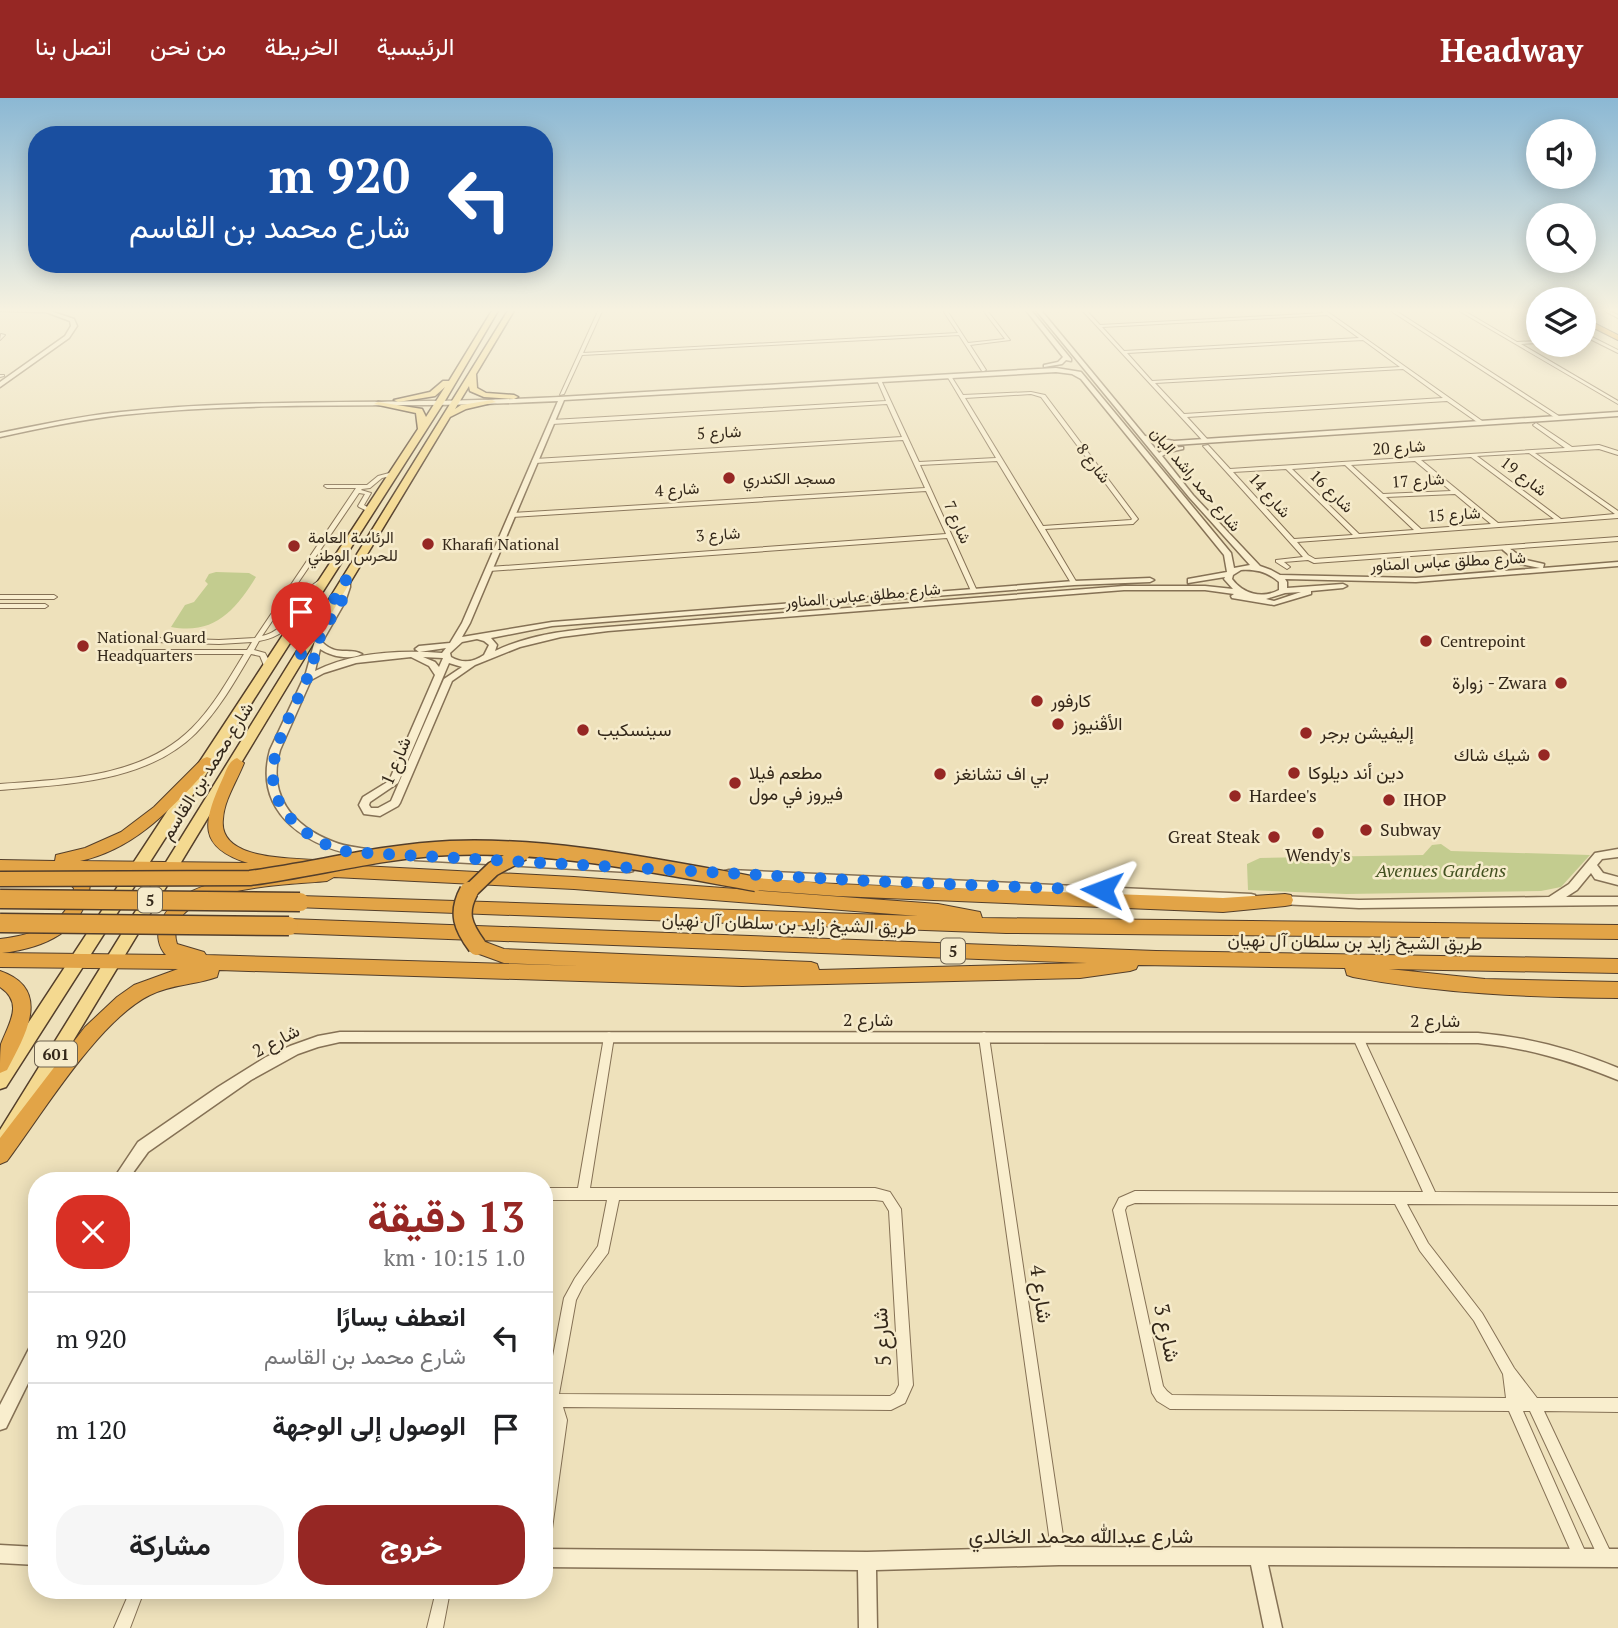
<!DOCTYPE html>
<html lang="ar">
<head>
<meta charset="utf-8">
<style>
	body { margin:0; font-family:"PT Serif",Vazirmatn,serif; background:#f6f6f6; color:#202124; direction:rtl; height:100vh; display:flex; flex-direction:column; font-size:26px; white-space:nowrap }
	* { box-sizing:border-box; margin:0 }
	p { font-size:23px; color:#757577 }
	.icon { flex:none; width:38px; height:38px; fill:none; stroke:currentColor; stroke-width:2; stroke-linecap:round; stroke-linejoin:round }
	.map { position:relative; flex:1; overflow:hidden; direction:ltr }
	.panel { position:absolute; left:28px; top:1074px; width:525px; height:427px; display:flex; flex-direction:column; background:#fff; border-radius:28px; box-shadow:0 4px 18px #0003; direction:rtl }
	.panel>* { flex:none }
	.guide { position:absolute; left:28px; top:28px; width:525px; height:147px; border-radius:28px; box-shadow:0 4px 18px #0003; direction:rtl; background:#1a4fa0; color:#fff; overflow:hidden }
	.controls { position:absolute; left:1526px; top:21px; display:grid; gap:14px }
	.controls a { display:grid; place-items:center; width:70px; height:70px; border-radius:50%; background:#fff; box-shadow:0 4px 18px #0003; font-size:35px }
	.pin { position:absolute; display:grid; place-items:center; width:60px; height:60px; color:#fff; margin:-72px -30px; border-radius:50% 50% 50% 0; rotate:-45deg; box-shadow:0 0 7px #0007 }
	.pin .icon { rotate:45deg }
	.me { position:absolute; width:77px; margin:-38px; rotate:273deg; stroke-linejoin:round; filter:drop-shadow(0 0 5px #0008) }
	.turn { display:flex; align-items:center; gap:24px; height:147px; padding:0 28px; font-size:32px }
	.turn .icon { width:91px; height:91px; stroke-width:2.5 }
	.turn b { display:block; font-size:49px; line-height:60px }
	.round { display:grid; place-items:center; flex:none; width:74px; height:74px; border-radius:28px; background:#f6f6f6 }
	.head { display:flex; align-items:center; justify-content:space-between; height:119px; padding:0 28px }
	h1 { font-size:42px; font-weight:700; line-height:52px; color:#962724 }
	.button { display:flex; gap:14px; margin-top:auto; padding:14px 28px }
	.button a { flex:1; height:80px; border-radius:28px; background:#962724; color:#fff; font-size:28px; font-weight:700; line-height:80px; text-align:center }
	.button a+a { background:#f6f6f6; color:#202124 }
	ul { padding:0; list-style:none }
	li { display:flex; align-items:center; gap:21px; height:91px; padding:0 28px; border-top:2px solid #e0e0e0 }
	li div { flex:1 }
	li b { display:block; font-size:26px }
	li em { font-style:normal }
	header { display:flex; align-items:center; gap:42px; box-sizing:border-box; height:98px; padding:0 35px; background:#962724; color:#fff }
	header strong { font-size:33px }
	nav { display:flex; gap:38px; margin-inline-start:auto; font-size:24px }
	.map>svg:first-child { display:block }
	.green { fill:#c3cc8f }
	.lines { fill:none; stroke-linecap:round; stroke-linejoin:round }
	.minor-casing { stroke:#857155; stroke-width:2 }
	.tertiary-casing { stroke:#857155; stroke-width:3 }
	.primary-casing { stroke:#533e2a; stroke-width:3 }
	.motorway-casing { stroke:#533e2a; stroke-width:2 }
	.minor { fill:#f9eece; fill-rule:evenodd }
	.tertiary { fill:#f9eece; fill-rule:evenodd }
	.primary { fill:#f4d990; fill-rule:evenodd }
	.motorway { fill:#e2a447; fill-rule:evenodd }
	.motorway-bridge-far1-casing { stroke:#533e2a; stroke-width:17; stroke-linecap:butt }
	.motorway-bridge-casing { stroke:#533e2a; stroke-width:21; stroke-linecap:butt }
	.motorway-bridge-far1 { stroke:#e2a447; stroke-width:14 }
	.motorway-bridge { stroke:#e2a447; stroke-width:18 }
	.route { stroke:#1a73e8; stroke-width:12; stroke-dasharray:0 21.6 }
	.poi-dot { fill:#962724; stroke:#f6ebcb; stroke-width:2.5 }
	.labels { text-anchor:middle; stroke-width:5; stroke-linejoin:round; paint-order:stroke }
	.far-street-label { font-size:16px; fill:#34281a; stroke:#f6ebcb }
	.far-poi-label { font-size:16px; fill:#34281a; stroke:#f6ebcb; text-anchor:start }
	.shield { fill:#f6ebcb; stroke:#6e624f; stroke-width:2 }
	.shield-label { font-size:16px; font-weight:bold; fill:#34281a }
	.poi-label { font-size:18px; fill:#34281a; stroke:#f6ebcb; text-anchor:start }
	.street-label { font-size:18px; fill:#34281a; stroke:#f6ebcb }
	.park-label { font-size:18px; font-style:italic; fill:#435120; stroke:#f6ebcb }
	.near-street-label { font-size:21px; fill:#34281a; stroke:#f6ebcb }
</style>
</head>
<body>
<header>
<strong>Headway</strong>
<nav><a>الرئيسية</a><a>الخريطة</a><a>من نحن</a><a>اتصل بنا</a></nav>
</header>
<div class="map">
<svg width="1618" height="1530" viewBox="0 0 1618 1530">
	<rect width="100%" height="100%" fill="#eee1bb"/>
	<!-- green -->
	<path class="green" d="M216,474L249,475L256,479C235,513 214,537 171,529L185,507L194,504L208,486L205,483L209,476Z
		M1441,746L1451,753L1590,757L1561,789L1541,793L1346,796L1248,792L1247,766L1260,760L1423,757L1432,747Z"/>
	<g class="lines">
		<!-- minor casing -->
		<g class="minor-casing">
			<path id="minor" d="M599,211H603L583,255L958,235L942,211H946L968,245L1005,241L982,211H986L1010,242L970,247L986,272L984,273H982L959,237L582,257L564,296L560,297Z
				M1081,211H1085L1100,227L1324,215L1322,213L1325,212L1485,325L1480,326L1447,303L1187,319L1209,343L1204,344ZM1327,217L1359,240L1124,253L1102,229ZM1363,242L1400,269L1152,283L1127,255ZM1403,271L1443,300L1184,316L1155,285Z
				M1388,211H1393L1562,320L1557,321Z
				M1456,211H1461L1517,244L1538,243V245L1521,246L1618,303V306Z
				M1536,211H1538V213H1537Z
				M1601,211H1606L1618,217V220Z
				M1584,235L1618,252V255L1584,238Z
				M1,236L5,237L0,242Z
				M0,277H4V278L0,279Z
				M949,277L951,278L963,297L1031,294L1045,297L1138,421L1133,426L1045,431L1077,485L1076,486L1071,485L997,363L920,367L977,493L974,495L971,493L947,440L489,473L486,471L489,469L946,436L926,393L512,419L509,417L512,415L925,390L903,342L535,365L532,363L535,361L902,339L887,306L552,326L549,324L552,322L886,303L877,282L879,281L881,282L919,364L996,360L947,278ZM1031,296L1041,299L1132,421L1131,422L1043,428L965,300Z
				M1536,325L1572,349L1599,347L1618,353V357L1599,351L1535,355L1618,413V420L1297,444L1308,457L1315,461L1618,439V443L1314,465L1308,462L1284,464L1290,469L1287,471L1276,464V462L1303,459L1203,348L1208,347L1230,371L1565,350L1534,328L1533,327ZM1529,355L1615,416L1561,421L1477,358ZM1471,359L1554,421L1498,425L1421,362ZM1415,363L1451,393L1383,396L1351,367ZM1345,367L1414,432L1359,436L1292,371ZM1286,371L1353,437L1294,441L1233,374ZM1455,396L1491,426L1421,431L1386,399Z
				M393,374L395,375V377L382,380L370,390L362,391L361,392L371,395L364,407L372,412L369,414L359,409L358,408L365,396L359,395L262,538C283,534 289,515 301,500C306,492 313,486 321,481L326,482C319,488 311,494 305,502C290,524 288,538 259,543L254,552L265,555L272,568L271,570H265L260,558L251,556C235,583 219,612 196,635C146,685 66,686 0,692V686C65,681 142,680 192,630C213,609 228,582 244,556H143V552H247L252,544L219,546L155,544L152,542L155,540L219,542L255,540L356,390H327L324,388L325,387H367L378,378Z
				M0,497H54L57,499L54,501H0Z
				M0,506H45L48,508L45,510H0Z
				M609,934L613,936L614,939L590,1090H875L890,1094L901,1111L913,1287L905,1305L891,1312L563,1309L567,1322L551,1438L549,1443L544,1445V1386L553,1322L551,1313L544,1318V1295H546L564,1200L575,1180L598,1148L607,1102H544V1090H578L604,939L605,936ZM619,1102H875L883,1103L889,1113L899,1287L895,1295L890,1298L559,1296L576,1202L583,1188L608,1155Z
				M984,934L988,936L989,939L1066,1458L1064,1463L1059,1465L1054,1463L1052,1458L979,939L980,936Z
				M1358,935L1362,937L1435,1094L1618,1095V1107L1407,1106L1428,1145L1482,1215L1514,1270L1537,1300H1618V1314L1544,1313L1611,1455L1613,1460L1611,1465L1606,1467L1601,1465L1530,1313H1523L1588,1460L1586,1465L1581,1467L1576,1465L1509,1313L1170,1311L1157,1303L1152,1295L1113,1112L1119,1100L1135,1093L1423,1094L1353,940L1354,937ZM1135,1105L1395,1106L1420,1153L1474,1223L1503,1276L1506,1300L1172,1297L1167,1293L1163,1288L1125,1112L1127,1108Z
				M130,1493H144L130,1530H114Z
				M436,1493H450L443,1530H427Z"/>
		</g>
		<!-- tertiary casing -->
		<g class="tertiary-casing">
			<path id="tertiary" d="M0,211L47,212L74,221L77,228L69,240L0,289V284L65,238L71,228L70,223L46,214L0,213Z
				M1025,211H1030L1071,261V263L1066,262L1062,266L1044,269V267L1058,264L1063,259Z
				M1035,211H1040L1145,338L1174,343L1618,314V318L1174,347L1148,342L1159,355L1167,350L1183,349V351L1169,354L1162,358L1193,397L1260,468L1271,472L1280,477L1416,480L1540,470L1520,466L1503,452L1502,450L1506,448L1526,462L1544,466L1543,470L1618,464V468L1416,484L1285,481L1287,484V490L1343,486L1347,488L1343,490L1311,493V496L1274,507L1232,500L1231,498L1234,496L1205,492H1124L608,533L561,539L520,549L475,567L452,583L400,705L398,708L380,718L364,716L359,707L363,699L389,683L435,577L429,568L411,559L356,565L324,575L311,582L280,652C267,697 292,728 334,744C346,749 358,749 371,752L372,755L367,759C311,752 252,717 270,652L306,575L316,539L340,497L342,482L346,480L350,482V489L345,504L322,544C337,559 348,549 362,556C350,562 332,559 320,551L315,573C353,554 400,552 442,555L446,550L419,554L415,551L419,548L450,545L462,525L558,303C513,305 469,307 425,307C323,308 222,306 121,317C80,322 40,330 0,339V335C40,327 80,318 121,314C222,303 324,305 425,303C470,303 514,301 559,299L1056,270L1081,274L1231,455L1234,470L1250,467L1189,399ZM1056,274L1072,276L1081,281L1224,457L1227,474L1188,481V485L1225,479L1224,481L1233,491L1205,488H1124L608,529C570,532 530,536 495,553L497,547L491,540L552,528L1074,487L1150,484L1154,482L1150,480L1074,483L552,524L462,539L470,525L564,302ZM1241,472C1256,471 1268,474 1279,484V492C1262,501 1243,496 1232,481L1233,477ZM1301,494L1274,503L1266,501L1285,495ZM477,541L484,543L489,547L484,557C473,564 463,566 451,559L450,555L462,544ZM423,559L443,560L439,569L435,564ZM449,565L462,569L444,581L391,703L378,710H371L369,707L370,704L398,685Z
				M1618,751V759L1602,761L1597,767L1603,775L1618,779V787L1595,781L1591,775L1577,792L1566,799H1618V807L1359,810L1281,806L1277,805L1276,802L1277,799L1281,798L1359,802L1549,799L1569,786L1595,755Z
				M415,754L629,766L633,767L634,770L633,773L629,774L415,762L410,758Z
				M729,772L1251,796L1255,797L1256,800L1255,803L1251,804L729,780L725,779L724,776L725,773Z
				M340,934L1478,935C1527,939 1573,951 1618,970V982C1571,963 1529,950 1478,945L340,944L318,949L298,956L251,982L148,1054L127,1083H112L138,1044L218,989L266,959L290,948L318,938Z
				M37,1242V1267L6,1330L0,1332V1307L32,1245Z
				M0,1447L37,1449V1467L0,1465Z
				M1059,1449L1618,1451V1469L1268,1467L1282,1530H1264L1251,1467H1059L876,1472L877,1530H859L858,1472L544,1469V1451L867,1454Z"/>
		</g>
		<!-- primary casing -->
		<g class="primary-casing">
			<path id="primary" d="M493,211H499L446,301L6,989L0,991V968L418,331L416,315L374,306L378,304L422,311L426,319L445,289L435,298L398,304L394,302L430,294L443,283H449Z
				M509,211H515L476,276L477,290L486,295L514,297L518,299L514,301L484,299L470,293L469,288L455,311L461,307L492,302L496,304L466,311L450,319L6,1054L0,1057V1032Z"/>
		</g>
		<!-- motorway casing -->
		<g class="motorway-casing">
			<path id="motorway" d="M1584,220L1618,237V242L1584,225Z
				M207,659L212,661L214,664L212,667C174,707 137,751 80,763L248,765C197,749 203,724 222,682C226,674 228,663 237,660L244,665C237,683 224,702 223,721C218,762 288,760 316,762L323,766L574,779L938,806L980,814L982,820L1618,827V841L1006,835L294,809L292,804L294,799L300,798L918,818L574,791L334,779L327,783C293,787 159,787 177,846L204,854L206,857L581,868L504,865L471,853L468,848L475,842L289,835L283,833L281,828L283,823L289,821L1156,853L1618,861V875L1389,871L1485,881L1618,884V900C1529,899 1441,896 1353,879L1347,877L1345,870L1138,867L1136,871L1130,873L1080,880L742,888L219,872L217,879C195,887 172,886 150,897C99,922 42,1016 7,1063L0,1066V1040L85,929L117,899L134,887L178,871L0,869V841C33,837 69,827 74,790L57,775L0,774V762L55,763L56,757L85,750L121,734L154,709L202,661ZM287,772L305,773L285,775ZM77,775L259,778C223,782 173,788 160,827C156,837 159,850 166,857L2,855C44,850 85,833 90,787ZM480,842L1087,865L819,872L817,866L811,864L504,851Z
				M756,780L837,786L1223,800L1285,796L1291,797L1293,802L1291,807L1285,808L1223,814L837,798L756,792L750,790L748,786L750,782Z
				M0,873C53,891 25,938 7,972L0,975C0,966 0,954 1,946C9,925 24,905 0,889Z"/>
		</g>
		<!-- minor -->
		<use href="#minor" class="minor"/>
		<!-- tertiary -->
		<use href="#tertiary" class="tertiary"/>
		<!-- primary -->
		<use href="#primary" class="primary"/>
		<!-- motorway -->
		<use href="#motorway" class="motorway"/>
		<!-- motorway-bridge-far1 casing -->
		<g class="motorway-bridge-far1-casing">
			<path id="motorway-bridge-far1" d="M0,781L250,780C317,771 382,753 450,750C553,746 655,768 756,786
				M468,795L493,771L523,755"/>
		</g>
		<!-- motorway-bridge casing -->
		<g class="motorway-bridge-casing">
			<path id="motorway-bridge" d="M469,793C457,815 463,829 477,848
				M0,801L300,804
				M0,825L289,828"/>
		</g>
		<!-- motorway-bridge-far1 -->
		<use href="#motorway-bridge-far1" class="motorway-bridge-far1"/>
		<!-- motorway-bridge -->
		<use href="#motorway-bridge" class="motorway-bridge"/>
	</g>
	<!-- sky -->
	<linearGradient id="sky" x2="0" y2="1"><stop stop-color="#8bb8d4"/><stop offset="0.5" stop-color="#f7f2e0"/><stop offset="1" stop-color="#f7f2e0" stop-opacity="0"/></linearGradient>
	<rect width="1618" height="425" fill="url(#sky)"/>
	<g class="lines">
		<!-- route -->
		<path class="route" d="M301,556L346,482C349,500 330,519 322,535C315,547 315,563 309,576C287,629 244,685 302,731C316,743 332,751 350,754L868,783L1102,792"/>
	</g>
	<!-- markers -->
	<g class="poi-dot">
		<circle cx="729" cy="380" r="7"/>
		<circle cx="428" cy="446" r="7"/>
		<circle cx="294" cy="448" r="7"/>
		<circle cx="1426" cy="543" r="7"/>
		<circle cx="83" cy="548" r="7"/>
		<circle cx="1561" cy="585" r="7"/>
		<circle cx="1037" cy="603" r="7"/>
		<circle cx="1058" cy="626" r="7"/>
		<circle cx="583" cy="632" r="7"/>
		<circle cx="1306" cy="635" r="7"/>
		<circle cx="1544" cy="657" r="7"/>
		<circle cx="1294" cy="675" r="7"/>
		<circle cx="940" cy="676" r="7"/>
		<circle cx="735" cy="685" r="7"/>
		<circle cx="1235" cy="698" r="7"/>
		<circle cx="1389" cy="702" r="7"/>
		<circle cx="1366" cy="732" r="7"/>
		<circle cx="1318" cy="735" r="7"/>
		<circle cx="1274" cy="739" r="7"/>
	</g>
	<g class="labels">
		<!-- far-street labels -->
		<g class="far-street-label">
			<text transform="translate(719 334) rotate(-3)" y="6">شارع 5</text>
			<text transform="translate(1399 349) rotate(-4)" y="6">شارع 20</text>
			<text transform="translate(1094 365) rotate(53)" y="6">شارع 8</text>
			<text transform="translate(1524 378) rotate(37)" y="6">شارع 19</text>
			<text transform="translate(1196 381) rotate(50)" y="6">شارع حمد راشد البان</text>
			<text transform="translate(1418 382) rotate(-4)" y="6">شارع 17</text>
			<text transform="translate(677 391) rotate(-4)" y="6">شارع 4</text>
			<text transform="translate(1332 393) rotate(44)" y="6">شارع 16</text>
			<text transform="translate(1270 397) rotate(48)" y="6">شارع 14</text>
			<text transform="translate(1454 416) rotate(-4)" y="6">شارع 15</text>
			<text transform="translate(958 424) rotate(66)" y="6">شارع 7</text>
			<text transform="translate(718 436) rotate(-4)" y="6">شارع 3</text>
			<text transform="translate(1448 463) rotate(-3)" y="6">شارع مطلق عباس المناور</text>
			<text transform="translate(863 497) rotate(-5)" y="6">شارع مطلق عباس المناور</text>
		</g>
		<!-- far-poi labels -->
		<g class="far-poi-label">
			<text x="743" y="386">مسجد الكندري</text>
			<text x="308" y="445">الرئاسة العامة<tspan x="308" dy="18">للحرس الوطني</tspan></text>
			<text x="442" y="452">Kharafi National</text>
			<text x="97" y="545">National Guard<tspan x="97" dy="18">Headquarters</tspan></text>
			<text x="1440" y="549">Centrepoint</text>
		</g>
		<!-- shield labels -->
		<g class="shield">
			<rect x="138" y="789.5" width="24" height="25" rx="5"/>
			<rect x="941" y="840.5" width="24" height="25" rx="5"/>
			<rect x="35" y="943.5" width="42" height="25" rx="5"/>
		</g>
		<g class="shield-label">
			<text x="150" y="808">5</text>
			<text x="953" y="859">5</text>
			<text x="56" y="962">601</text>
		</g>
		<!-- poi labels -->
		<g class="poi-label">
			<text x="1547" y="591" text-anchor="end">زوارة - Zwara</text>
			<text x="1051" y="609">كارفور</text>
			<text x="1072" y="632">الأڤنيوز</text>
			<text x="597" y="638">سينسكيب</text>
			<text x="1320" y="641">إليفيشن برجر</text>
			<text x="1530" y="663" text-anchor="end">شيك شاك</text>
			<text x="749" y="681">مطعم فيلا<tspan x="749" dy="21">فيروز في مول</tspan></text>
			<text x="1308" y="681">دين أند ديلوكا</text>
			<text x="954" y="682">بي اف تشانغز</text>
			<text x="1249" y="704">Hardee's</text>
			<text x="1403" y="708">IHOP</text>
			<text x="1380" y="738">Subway</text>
			<text x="1260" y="745" text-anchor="end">Great Steak</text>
			<text x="1318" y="763" text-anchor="middle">Wendy's</text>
		</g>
		<!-- street labels -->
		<g class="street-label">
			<text transform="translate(396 663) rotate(-67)" y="6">شارع 1</text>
			<text transform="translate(207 673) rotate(-58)" y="6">شارع محمد بن القاسم</text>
			<text transform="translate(789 826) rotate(2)" y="6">طريق الشيخ زايد بن سلطان آل نهيان</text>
			<text transform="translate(1355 844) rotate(1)" y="6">طريق الشيخ زايد بن سلطان آل نهيان</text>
			<text x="868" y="928">شارع 2</text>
			<text x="1435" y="929">شارع 2</text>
			<text transform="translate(276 943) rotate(-28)" y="6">شارع 2</text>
		</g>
		<!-- park labels -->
		<g class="park-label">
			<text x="1441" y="779">Avenues Gardens</text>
		</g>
		<!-- near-street labels -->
		<g class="near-street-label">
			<text transform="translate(1041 1196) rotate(82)" y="7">شارع 4</text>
			<text transform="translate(1167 1235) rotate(78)" y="7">شارع 3</text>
			<text transform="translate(882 1239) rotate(-94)" y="7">شارع 5</text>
			<text x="1081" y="1445">شارع عبدالله محمد الخالدي</text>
		</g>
	</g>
</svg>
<div class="controls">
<a><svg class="icon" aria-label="sound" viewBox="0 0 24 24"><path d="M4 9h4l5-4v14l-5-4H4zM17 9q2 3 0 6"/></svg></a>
<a><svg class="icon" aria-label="search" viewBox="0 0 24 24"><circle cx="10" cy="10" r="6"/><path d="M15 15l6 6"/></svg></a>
<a><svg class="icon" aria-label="layers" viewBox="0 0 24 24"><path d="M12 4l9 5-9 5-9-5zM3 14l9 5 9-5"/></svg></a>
</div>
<div class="pin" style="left:301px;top:556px;background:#d93025"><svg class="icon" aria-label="arrive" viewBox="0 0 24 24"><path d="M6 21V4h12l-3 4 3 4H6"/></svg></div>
<svg class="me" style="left:1102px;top:792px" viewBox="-20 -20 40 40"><path d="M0-17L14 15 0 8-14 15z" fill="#1a73e8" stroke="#fff" stroke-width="4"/></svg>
<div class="guide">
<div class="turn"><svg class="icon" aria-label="left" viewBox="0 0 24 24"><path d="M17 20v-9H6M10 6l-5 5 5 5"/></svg><div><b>920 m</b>شارع محمد بن القاسم</div></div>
</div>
<section class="panel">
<div class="head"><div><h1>13 دقيقة</h1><p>1.0 km · 10:15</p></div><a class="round" style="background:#d93025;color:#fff"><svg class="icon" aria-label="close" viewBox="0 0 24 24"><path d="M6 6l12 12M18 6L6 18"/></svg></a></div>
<ul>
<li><svg class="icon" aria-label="left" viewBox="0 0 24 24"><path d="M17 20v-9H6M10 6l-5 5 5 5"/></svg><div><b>انعطف يسارًا</b><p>شارع محمد بن القاسم</p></div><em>920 m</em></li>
<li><svg class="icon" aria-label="arrive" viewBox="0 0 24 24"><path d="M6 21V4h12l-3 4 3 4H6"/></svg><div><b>الوصول إلى الوجهة</b></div><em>120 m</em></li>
</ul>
<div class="button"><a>خروج</a><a>مشاركة</a></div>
</section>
</div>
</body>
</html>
